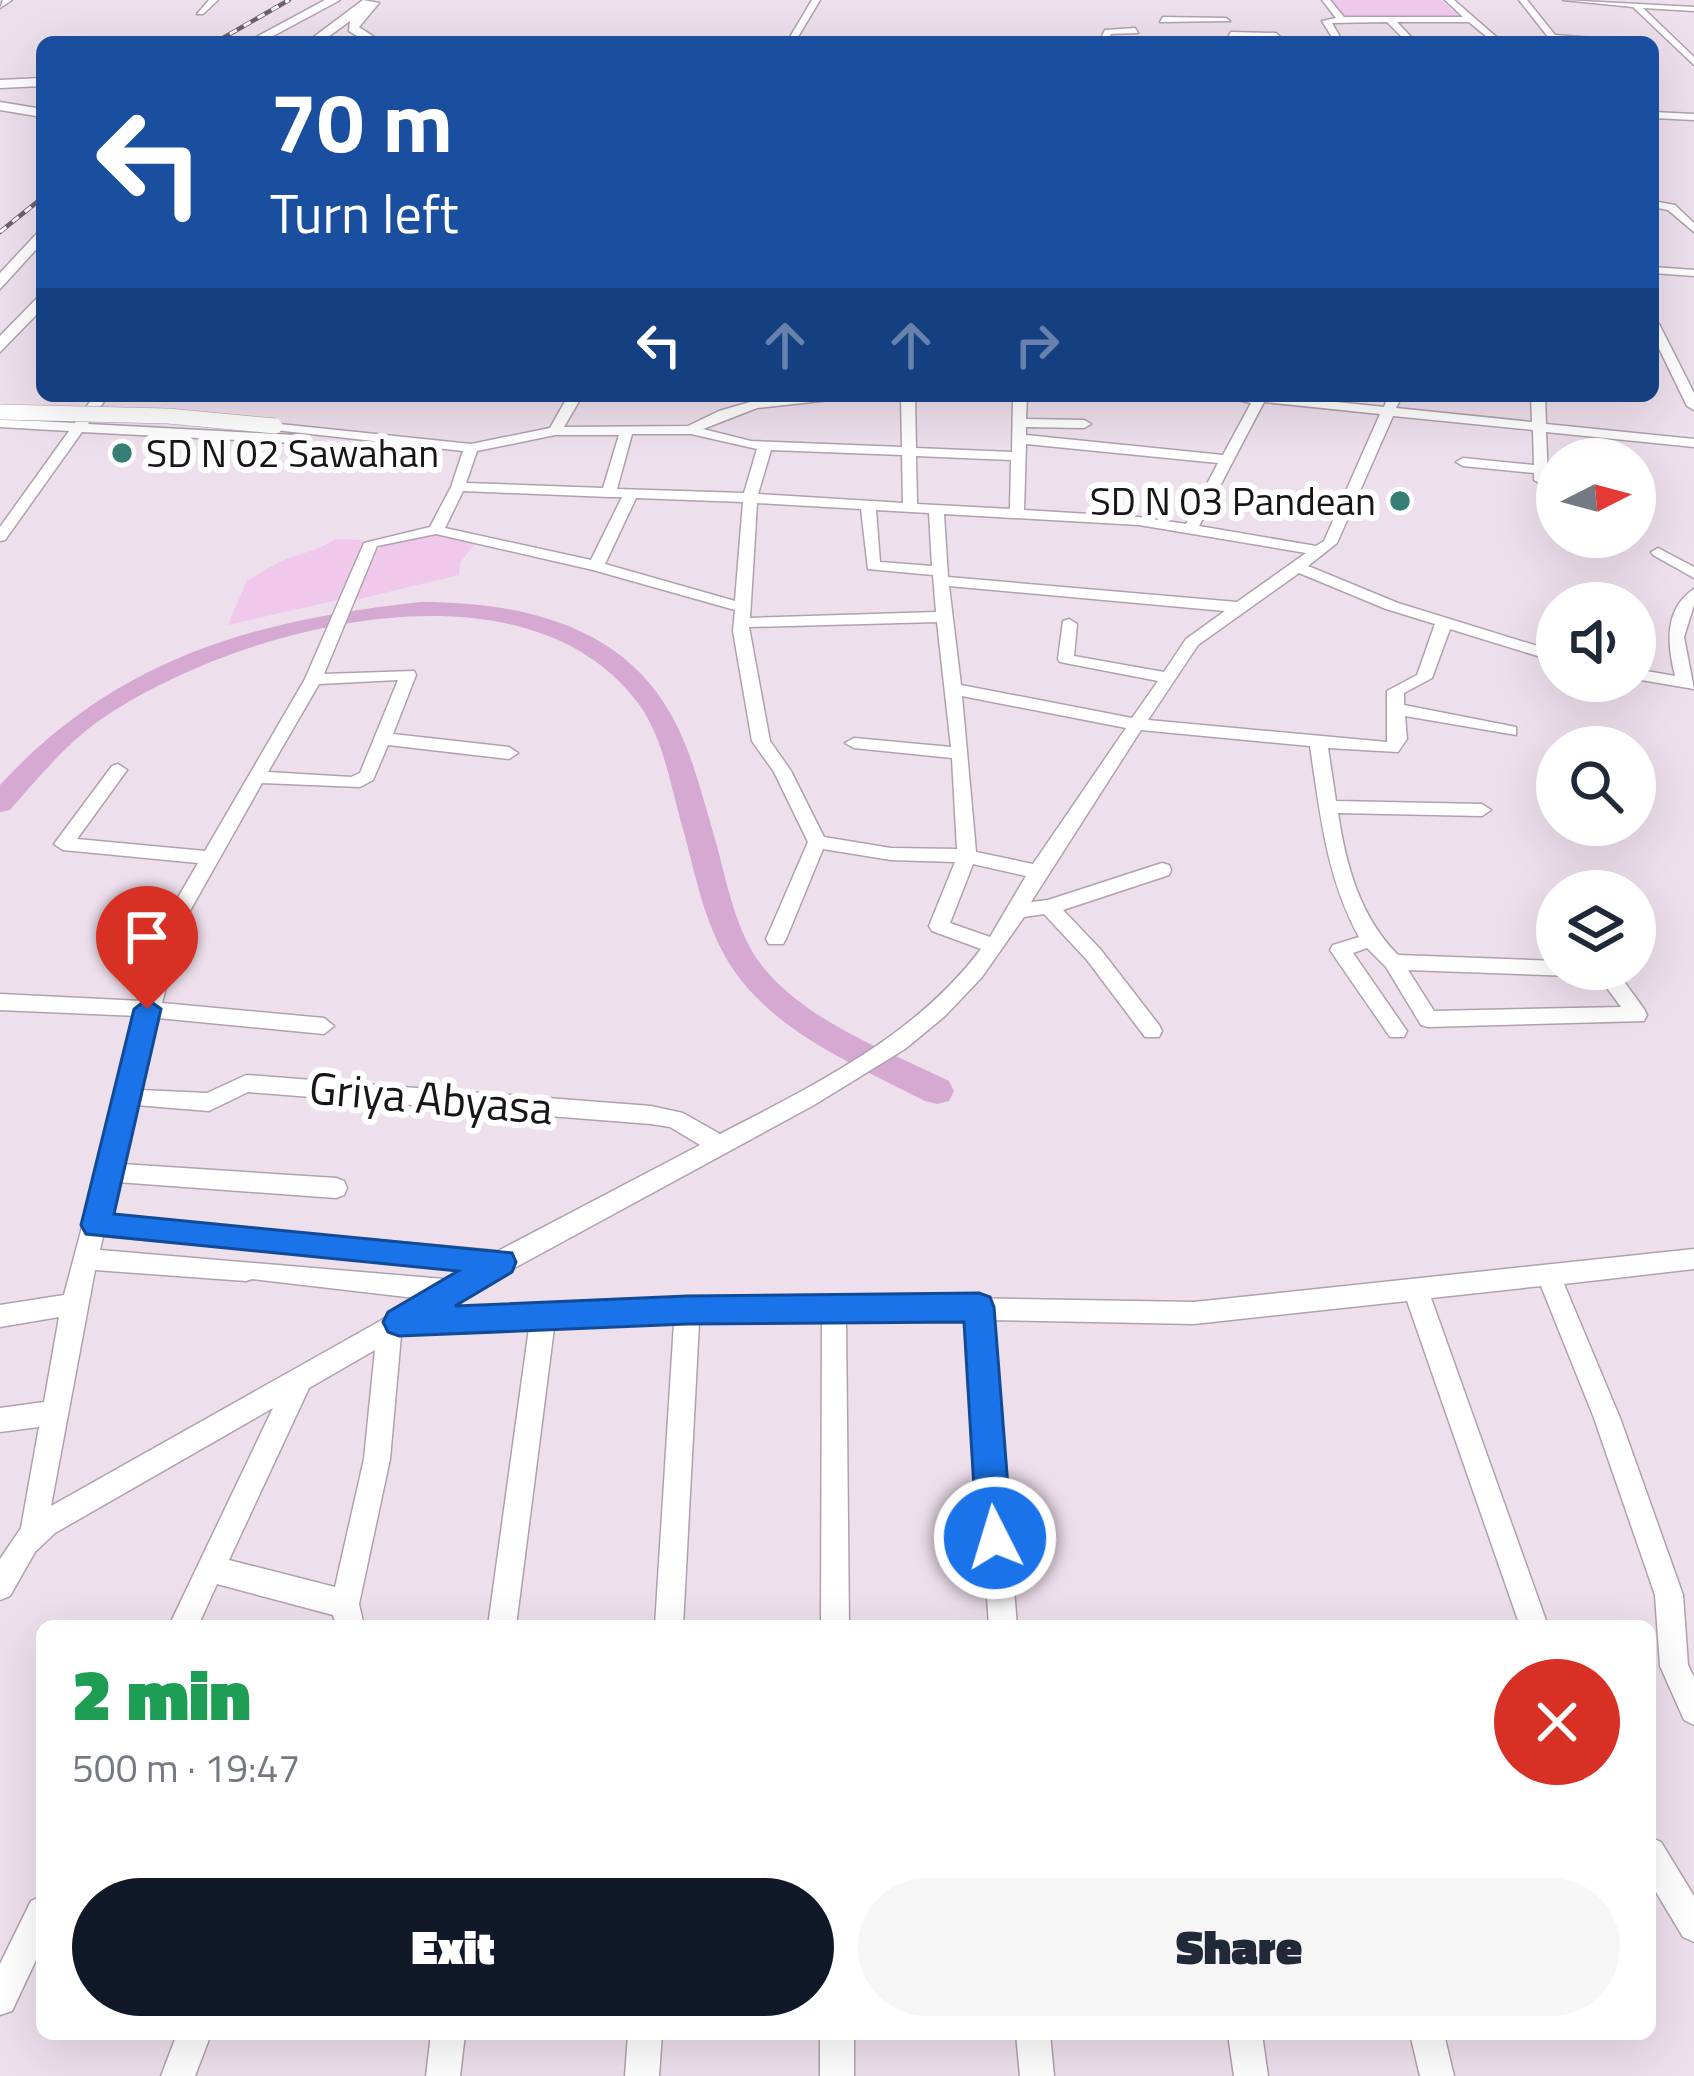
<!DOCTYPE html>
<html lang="en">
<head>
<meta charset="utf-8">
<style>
	body { margin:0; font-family:"Titillium Web",sans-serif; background:#f6f6f7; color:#1f2937; height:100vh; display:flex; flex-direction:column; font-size:45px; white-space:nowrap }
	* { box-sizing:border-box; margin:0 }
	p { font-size:39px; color:#747a83 }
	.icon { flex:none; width:66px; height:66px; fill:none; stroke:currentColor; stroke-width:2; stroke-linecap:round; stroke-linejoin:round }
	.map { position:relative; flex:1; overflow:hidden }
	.sheet { position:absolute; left:36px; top:1620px; width:1620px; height:420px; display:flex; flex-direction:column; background:#fff; border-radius:18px; box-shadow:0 12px 48px #0002 }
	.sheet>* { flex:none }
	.top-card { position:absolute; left:36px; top:36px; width:1623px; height:366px; border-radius:18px; box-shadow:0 12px 48px #0002; background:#1a4fa0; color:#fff; overflow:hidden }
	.needle { width:78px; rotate:84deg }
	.controls { position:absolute; left:1536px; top:438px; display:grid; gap:24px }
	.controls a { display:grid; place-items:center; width:120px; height:120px; border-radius:50%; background:#fff; box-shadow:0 12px 48px #0002; font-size:60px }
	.pin { position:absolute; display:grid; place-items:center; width:102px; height:102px; color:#fff; margin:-123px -51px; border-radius:50% 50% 50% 0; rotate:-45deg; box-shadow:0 0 12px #0007 }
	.pin .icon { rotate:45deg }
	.me { position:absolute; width:132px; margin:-66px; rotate:355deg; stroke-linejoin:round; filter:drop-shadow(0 0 9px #0008) }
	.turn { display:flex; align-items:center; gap:42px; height:252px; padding:0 36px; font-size:54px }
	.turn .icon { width:156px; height:156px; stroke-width:2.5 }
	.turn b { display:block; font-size:84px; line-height:102px }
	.lanes { display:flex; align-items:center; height:114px; padding:0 36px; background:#0003; justify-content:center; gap:60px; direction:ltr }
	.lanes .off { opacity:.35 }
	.round { display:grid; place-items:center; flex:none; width:126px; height:126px; border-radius:63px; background:#f6f6f7 }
	.overview { display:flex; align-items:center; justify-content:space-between; height:204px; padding:0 36px }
	h1 { font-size:72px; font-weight:800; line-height:90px; color:#1e9e55 }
	.cta { display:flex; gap:24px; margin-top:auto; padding:24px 36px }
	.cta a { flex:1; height:138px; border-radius:72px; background:#111827; color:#fff; font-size:48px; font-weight:800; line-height:138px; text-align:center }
	.cta a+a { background:#f6f6f7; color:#1f2937 }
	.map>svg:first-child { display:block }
	.green { fill:#f0c8eb }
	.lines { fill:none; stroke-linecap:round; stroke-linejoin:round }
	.river { fill:#d5a9d1; fill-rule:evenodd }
	.minor-casing { stroke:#b0a1ae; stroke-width:3 }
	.highway-casing { stroke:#b0a1ae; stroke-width:3 }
	.minor { fill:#fff; fill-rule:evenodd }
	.highway { fill:#fff; fill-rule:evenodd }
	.rail-casing { stroke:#6b626a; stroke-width:4.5 }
	.rail { stroke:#fff; stroke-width:3; stroke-dasharray:8; stroke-linecap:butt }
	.minor-bridge-casing { stroke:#b0a1ae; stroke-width:16; stroke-linecap:butt }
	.minor-bridge { stroke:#fff; stroke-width:15 }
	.route { fill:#1a73e8; stroke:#114b97; stroke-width:3 }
	.poi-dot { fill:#377e77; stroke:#fff; stroke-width:4.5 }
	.labels { text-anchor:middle; stroke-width:12; stroke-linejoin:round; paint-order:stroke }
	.far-poi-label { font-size:39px; fill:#191419; stroke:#fff; text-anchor:start }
	.street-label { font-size:45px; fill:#191419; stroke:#fff }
</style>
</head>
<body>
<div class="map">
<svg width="1694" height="2076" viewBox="0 0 1694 2076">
	<rect width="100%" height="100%" fill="#eedfec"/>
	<!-- green -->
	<path class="green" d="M1331,0H1441L1461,17L1346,18Z
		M437,534L475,543L460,563L459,575L355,600C384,532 367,549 437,534Z
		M336,539L363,540L347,588L338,600L228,625L247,580C258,576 262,571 272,566C292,554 315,553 336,539Z"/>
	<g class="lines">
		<!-- river -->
		<path class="river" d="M421,602C519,602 623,624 673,718C693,755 703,799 715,839C727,881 735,932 763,967C807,1022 888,1051 949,1081L954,1091L949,1101L937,1104L925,1101C846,1060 752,1024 715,936C699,900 692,860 681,822C670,783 663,737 638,703C523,549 233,628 100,720C66,744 38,778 10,810L0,812V785C117,658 254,620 421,602Z"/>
		<!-- minor casing -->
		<g class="minor-casing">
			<path id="minor" d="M3,0H12L0,8Z
				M209,0H218L203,14H197Z
				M812,0H820L795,42H787Z
				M1322,0H1330L1344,17H1463L1445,0H1454L1502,42H1493L1469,22H1397L1416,42H1407L1387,22L1332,23L1343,42H1335L1322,21L1336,18Z
				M1519,0H1527L1555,35L1620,40L1552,42Z
				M1563,0L1694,7V11L1643,8L1694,57V65L1633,7Z
				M1163,17L1226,18L1230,21L1160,22Z
				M1135,28L1138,33L1111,34L1107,42H1099L1105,30Z
				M1231,32L1276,33L1285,41L1228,37Z
				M1653,112L1694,114V120L1653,118Z
				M1653,201L1675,205L1694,223V232L1668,210L1653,207Z
				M1653,267L1694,270V276L1653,273Z
				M1653,320L1659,324L1694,393V410L1687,406L1653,336Z
				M94,396H108L88,424L294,435L301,439L294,443L82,432L5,540L0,541V527L69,431L0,427V419L75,423Z
				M568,396H582L564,427L688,426L719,411L757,400L779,396H837L830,400L757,408L703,429L751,441L902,447L901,396H915L916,448L1012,452L1013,396H1027L1026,419L1084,420L1091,424L1084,428L1026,427V435L1223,455L1251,403L1220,396H1279L1384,407L1388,396H1402L1396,408L1532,422L1531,396H1545L1546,424L1694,439V447L1546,432L1548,480L1541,484L1534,480V473L1463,466L1456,462L1463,458L1534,465L1533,430L1393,416L1337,543L1308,566L1398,603L1557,652V662L1450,629L1432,678L1404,693V705L1516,727V735L1405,716L1407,739L1398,752L1328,748L1336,801L1482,804L1491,810L1482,816L1338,813C1346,866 1360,917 1398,955L1557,961V969H1615L1644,1009L1647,1015L1644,1021L1428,1027L1421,1025L1386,967L1367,948L1353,953L1407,1031L1404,1037H1390L1330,950L1333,945L1359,937C1326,877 1320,812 1310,746L1141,730L1031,902L1048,900L1162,863L1169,865L1171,870L1169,875L1063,910L1101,950L1159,1025L1162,1031L1159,1037H1145L1087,960L1044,914L1024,917L982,977L945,1016L905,1049L814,1105L437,1310L834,1296L1194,1302L1694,1249V1269L1564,1284L1620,1418L1683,1595L1688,1665L1694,1677V1725L1684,1720L1660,1666L1655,1595L1594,1418L1541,1286L1431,1298L1548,1626H1520L1407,1301L1194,1324L992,1320L1017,1626H989L968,1320L846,1318L849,1626H821L822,1318L699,1323L683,1626H655L674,1323L554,1328L516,1626H488L529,1328L401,1335L390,1459L359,1604L364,1626H336L333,1615L217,1584L198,1626H169L273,1408L55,1533L35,1552L10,1596L0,1600V1559L21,1528L39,1427L0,1432V1408L44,1402L59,1317L0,1327V1305L64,1295L138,1016L0,1010V994L142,1001L162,925L198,863L63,850L54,844L112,766L118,764L127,770L77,839L205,851L305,679L364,543L430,527L451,487L463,451L275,430L268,426L270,423L471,444L550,428ZM1264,402L1380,414L1324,541L1316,546L1199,526ZM632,434H691L757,449L744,493L617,489ZM555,435H619L603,488L466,483L477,451ZM1026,444L1218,463L1186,524L1139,517L1024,510ZM771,450L902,455L903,503L758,494ZM916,456L1011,460L1010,509L917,504ZM463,491L609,497H622L591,560L445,528ZM636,498L743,502L735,601L605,564ZM757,503L861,509L868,569L933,575L936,612L750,618ZM876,510L929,513L932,566L880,562ZM944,514L1139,525L1306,553L1237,602L948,577ZM436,534L593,570L735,610L733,631L752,741L774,772L808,842L766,939L769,944H783L786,939L823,849L891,860L955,862L929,926L932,931L981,949C915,1037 814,1085 720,1134L683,1113L651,1106L246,1075L207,1093L140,1090L158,1018L324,1034L334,1026L324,1018L162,1003L182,925L262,783L360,787L373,780L388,745L509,759L518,753L509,747L393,734L416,675L414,671L324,674L377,546ZM1299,573L1386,609L1435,624L1417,675L1387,691V742L1148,720L1198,645ZM949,586L1225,611L1186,639L1164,672L1074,656L1077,624L1069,619L1063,621L1058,659L1060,662L1158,681L1132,718L961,685ZM937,622L951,747L854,738L845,743L854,748L952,758L957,849L891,848L824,837L791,771L770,741L749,627ZM398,680L360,773L351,777L268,772L319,684ZM962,696L1126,728L1033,864L976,852ZM973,864L1026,876L990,937L950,923ZM1408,970L1599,977L1621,1007L1434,1011ZM248,1092L651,1124L670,1127L700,1145L498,1251L108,1216L117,1182L336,1198L344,1195L347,1188L344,1181L336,1178L122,1164L136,1105L209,1111ZM103,1236L464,1269L444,1279L100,1250ZM95,1270L246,1281L252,1279L415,1298L380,1321L51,1506ZM375,1350L364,1459L335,1587L229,1560L309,1388Z
				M1658,548L1694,567V578L1653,555L1651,552Z
				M1694,589V605L1684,637L1694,689L1635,679V669L1675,676C1667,644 1664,609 1694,589Z
				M1650,1837L1661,1842L1694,1896V1942L1683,1937L1650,1882Z
				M42,1896V1947L12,2011L0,2015V1964L31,1901Z
				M177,2034H211L195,2076H161Z
				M431,2034H465L460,2076H426Z
				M628,2034H662L659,2076H625Z
				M820,2034H854V2076H820Z
				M1016,2034H1050L1054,2076H1020Z
				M1228,2034H1262L1268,2076H1234Z
				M1410,2034H1444L1454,2076H1420Z"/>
		</g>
		<!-- highway casing -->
		<g class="highway-casing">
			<path id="highway" d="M325,0H340L262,42H247Z
				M363,0L379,3L359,27L382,42H367L349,31L350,21L321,42H307Z
				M42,78V86L0,88V80Z
				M0,102L42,109V117L0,110Z
				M42,228V243L0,289V273Z
				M42,293V309L0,352V336Z"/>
		</g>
		<!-- minor -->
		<use href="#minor" class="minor"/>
		<!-- highway -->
		<use href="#highway" class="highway"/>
		<!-- rail casing -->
		<g class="rail-casing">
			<path id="rail" d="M216,42L289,0
				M0,232L42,198"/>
		</g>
		<!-- rail -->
		<use href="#rail" class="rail"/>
		<!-- minor-bridge casing -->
		<g class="minor-bridge-casing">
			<path id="minor-bridge" d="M0,412L168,416L275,426"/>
		</g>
		<!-- minor-bridge -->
		<use href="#minor-bridge" class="minor-bridge"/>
	</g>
	<!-- route -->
	<path class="route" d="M147,999L161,1009L114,1214L512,1253L516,1262L512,1272L455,1306L687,1296L979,1293L990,1297L994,1307L1012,1538L1007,1550L995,1555L982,1550L977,1538L964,1322L687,1324L399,1336L388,1332L383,1322L388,1312L458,1271L86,1234L81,1225L134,1009Z"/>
	<!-- markers -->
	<g class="poi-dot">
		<circle cx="122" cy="453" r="12"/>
		<circle cx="1400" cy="501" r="12"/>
	</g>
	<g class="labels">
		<!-- far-poi labels -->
		<g class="far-poi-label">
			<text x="146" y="467">SD N 02 Sawahan</text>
			<text x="1376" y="515" text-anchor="end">SD N 03 Pandean</text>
		</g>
		<!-- street labels -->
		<g class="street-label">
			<text transform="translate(431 1098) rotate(5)" y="16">Griya Abyasa</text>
		</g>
	</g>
</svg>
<div class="controls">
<a><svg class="needle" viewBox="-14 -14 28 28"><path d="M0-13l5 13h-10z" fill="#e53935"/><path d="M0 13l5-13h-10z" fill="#747a83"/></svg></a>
<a><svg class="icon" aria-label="sound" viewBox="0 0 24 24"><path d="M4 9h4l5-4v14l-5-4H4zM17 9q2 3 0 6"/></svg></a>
<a><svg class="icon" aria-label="search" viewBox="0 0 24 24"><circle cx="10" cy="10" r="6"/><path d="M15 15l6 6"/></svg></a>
<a><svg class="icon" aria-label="layers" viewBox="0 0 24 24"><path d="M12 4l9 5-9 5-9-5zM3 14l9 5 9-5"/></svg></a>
</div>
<div class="pin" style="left:147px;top:1009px;background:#d93025"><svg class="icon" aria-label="arrive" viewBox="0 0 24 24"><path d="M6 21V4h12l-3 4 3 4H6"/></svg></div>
<svg class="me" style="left:995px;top:1538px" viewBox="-20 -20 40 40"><circle r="17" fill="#1a73e8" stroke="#fff" stroke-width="3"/><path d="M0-11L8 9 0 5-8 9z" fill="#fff"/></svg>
<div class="top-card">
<div class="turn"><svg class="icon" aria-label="left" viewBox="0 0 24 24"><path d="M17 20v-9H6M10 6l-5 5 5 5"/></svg><div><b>70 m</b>Turn left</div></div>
<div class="lanes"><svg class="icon" aria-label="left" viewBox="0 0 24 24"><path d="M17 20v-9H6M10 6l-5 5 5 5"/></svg><svg class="icon off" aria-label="ahead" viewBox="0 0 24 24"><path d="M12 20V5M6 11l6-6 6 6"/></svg><svg class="icon off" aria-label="ahead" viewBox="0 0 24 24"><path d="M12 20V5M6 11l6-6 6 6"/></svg><svg class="icon off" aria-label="right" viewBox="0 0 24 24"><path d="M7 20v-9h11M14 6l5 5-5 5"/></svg></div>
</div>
<section class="sheet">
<div class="overview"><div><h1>2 min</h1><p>500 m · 19:47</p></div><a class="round" style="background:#d93025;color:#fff"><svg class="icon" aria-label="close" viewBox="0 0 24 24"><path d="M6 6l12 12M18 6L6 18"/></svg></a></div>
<div class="cta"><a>Exit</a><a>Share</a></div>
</section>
</div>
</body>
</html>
